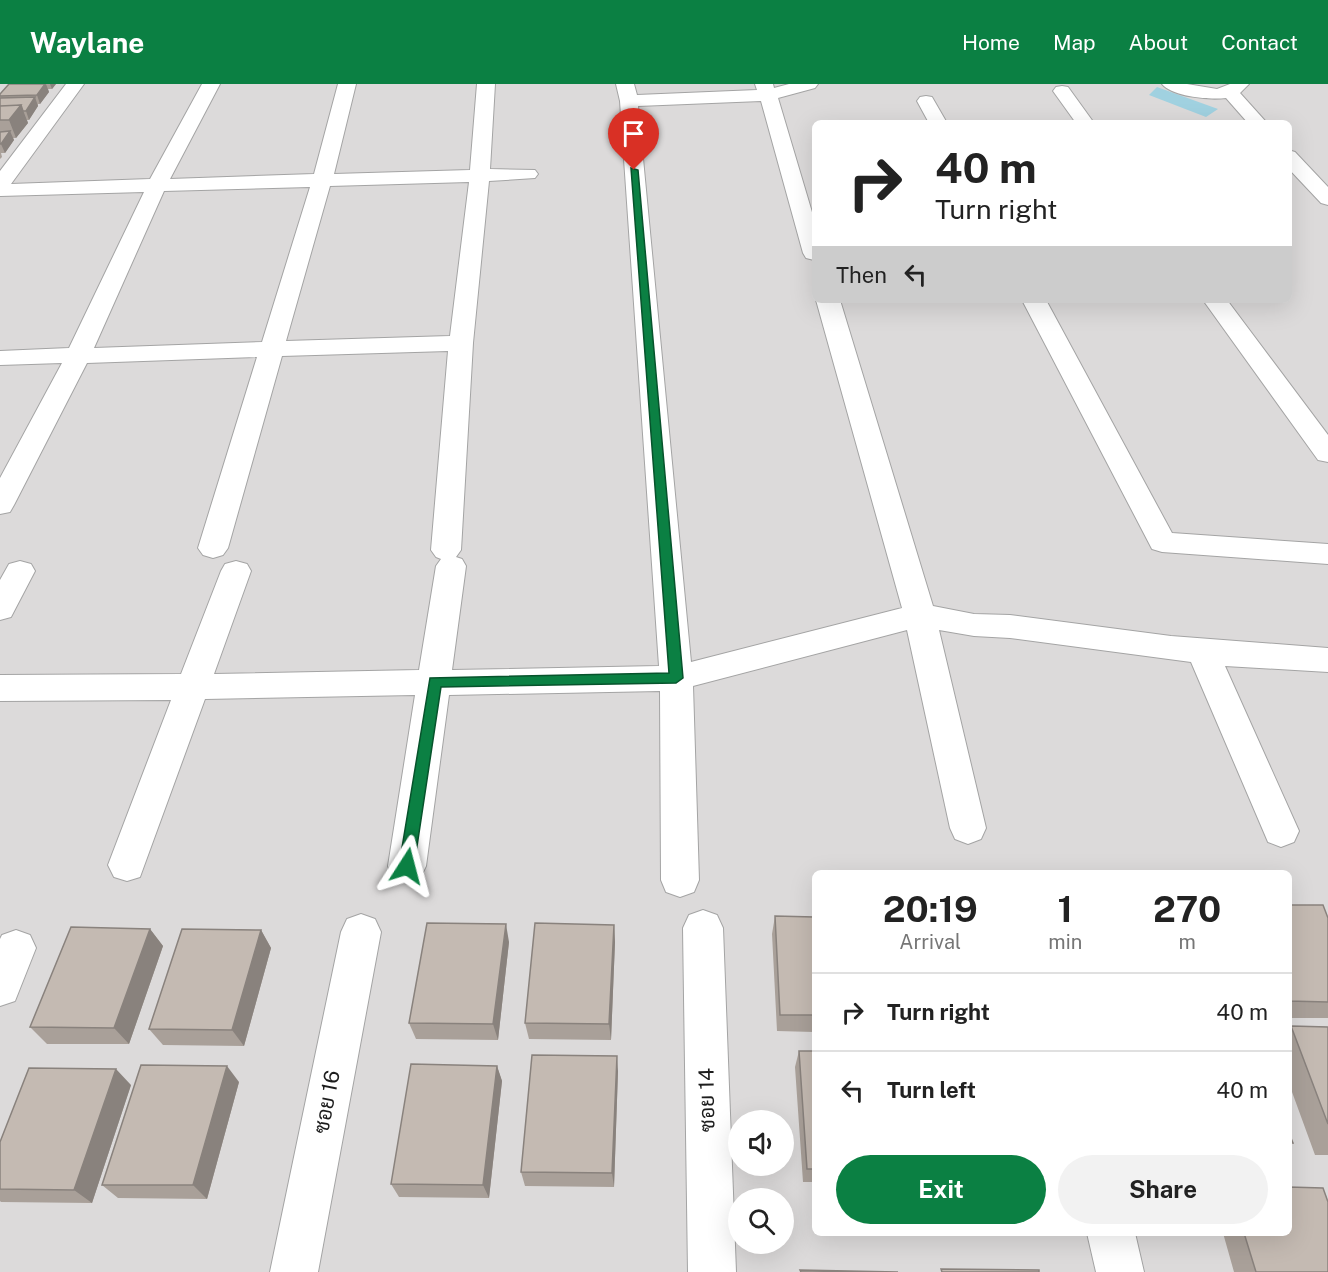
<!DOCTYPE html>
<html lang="en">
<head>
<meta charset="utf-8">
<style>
	body { margin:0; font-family:"Public Sans",Sarabun,sans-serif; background:#f2f2f2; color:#222; height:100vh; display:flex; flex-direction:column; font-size:22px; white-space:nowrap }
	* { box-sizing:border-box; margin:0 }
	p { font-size:20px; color:#767676 }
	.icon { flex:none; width:33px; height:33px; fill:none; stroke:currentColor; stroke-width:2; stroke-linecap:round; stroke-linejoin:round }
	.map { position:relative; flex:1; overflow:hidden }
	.details { position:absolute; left:812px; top:786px; width:480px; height:366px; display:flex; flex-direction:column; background:#fff; border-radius:9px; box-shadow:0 6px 24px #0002 }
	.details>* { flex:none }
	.guide { position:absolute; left:812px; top:36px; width:480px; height:183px; border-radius:9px; box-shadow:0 6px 24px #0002; background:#fff; color:#222; overflow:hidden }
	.buttons { position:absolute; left:728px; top:1026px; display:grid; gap:12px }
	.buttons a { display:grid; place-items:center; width:66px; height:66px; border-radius:50%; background:#fff; box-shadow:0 6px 24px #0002; font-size:30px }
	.pin { position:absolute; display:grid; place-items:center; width:51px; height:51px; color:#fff; margin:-62px -26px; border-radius:50% 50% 50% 0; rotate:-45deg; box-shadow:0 0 6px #0007 }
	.pin .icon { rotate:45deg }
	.me { position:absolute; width:66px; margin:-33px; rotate:9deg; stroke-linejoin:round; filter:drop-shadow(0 0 4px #0008) }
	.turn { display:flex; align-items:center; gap:21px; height:126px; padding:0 24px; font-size:27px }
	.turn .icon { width:78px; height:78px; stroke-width:2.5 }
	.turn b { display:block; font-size:42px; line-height:51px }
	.then { display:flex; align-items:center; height:57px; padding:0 24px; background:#0003; gap:12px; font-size:22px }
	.eta { display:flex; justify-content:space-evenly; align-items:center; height:102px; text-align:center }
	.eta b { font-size:36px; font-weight:700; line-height:42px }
	.action { display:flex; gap:12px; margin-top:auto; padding:12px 24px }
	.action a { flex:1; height:69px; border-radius:36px; background:#0b8043; color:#fff; font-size:24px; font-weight:700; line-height:69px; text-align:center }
	.action a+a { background:#f2f2f2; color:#222 }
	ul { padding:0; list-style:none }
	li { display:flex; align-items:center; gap:18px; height:78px; padding:0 24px; border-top:2px solid #e0e0e0 }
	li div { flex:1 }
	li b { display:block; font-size:22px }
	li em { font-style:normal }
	header { display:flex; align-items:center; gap:36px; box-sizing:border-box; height:84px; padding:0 30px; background:#0b8043; color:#fff }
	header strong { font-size:28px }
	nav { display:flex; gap:33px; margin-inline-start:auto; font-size:21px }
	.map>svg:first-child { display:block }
	.residential { fill:#dcdada; fill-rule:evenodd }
	.water { fill:#a0d1e0 }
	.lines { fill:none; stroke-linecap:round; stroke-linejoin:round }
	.minor-casing { stroke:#a4a4a4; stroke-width:2 }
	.minor { fill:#fff; fill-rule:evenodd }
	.wall { fill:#a9a099 }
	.shaded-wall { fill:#89827d }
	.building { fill:#c4bab2; stroke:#89827d; stroke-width:1.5 }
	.route { fill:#0b8043; stroke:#07532c; stroke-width:1.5 }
	.labels { text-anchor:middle; stroke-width:4.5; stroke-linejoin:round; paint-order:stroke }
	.near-street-label { font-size:21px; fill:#1d1d1d; stroke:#fff }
</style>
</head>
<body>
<header>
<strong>Waylane</strong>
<nav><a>Home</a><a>Map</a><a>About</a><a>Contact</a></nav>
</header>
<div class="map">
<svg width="1328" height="1188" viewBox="0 0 1328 1188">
	<rect width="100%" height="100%" fill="#efebe3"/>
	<!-- residential -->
	<path class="residential" d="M0,0H1328V1188H0ZM814,39H1288V216H814ZM814,789H1288V1149H814ZM738,1036H783V1082H738ZM738,1114H783V1160H738Z"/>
	<!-- water -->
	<path class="water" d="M1157,3L1218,25L1206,33L1149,11Z"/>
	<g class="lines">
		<!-- minor casing -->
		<g class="minor-casing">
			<path id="minor" d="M66,0H84L11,100L150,95L202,0H220L170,95L314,90L338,0H356L334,90L470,86L477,0H495L490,85L535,86L538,90L535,94L489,97L473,259L461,466L456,473L462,475L466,482L452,586L659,582L620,17L616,0H634L637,11L757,6L755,0H773L774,4L789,0H818L815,4L778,14L814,135V176L806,174L803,169L761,17L638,22L691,578L902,524L816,216H840L933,522L974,530L1010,531L1171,552L1328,564V588L1225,582L1299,747L1294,758L1281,763L1268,758L1191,578L1010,554L974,552L939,546L986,744L981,755L968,760L955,755L950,744L907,546L693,602L699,796L694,808L680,813L666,808L661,796L660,607L449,611L426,782L420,794L407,798L394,794L388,782L415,611L205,615L140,793L127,797L114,793L108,781L171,616L0,617V591L181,590L221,487L225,480L236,477L247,480L251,487L214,590L419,586L436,482L441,475L436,473L431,466L448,267L282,272L228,464L223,471L213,474L203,471L198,464L257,273L87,279L14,421L10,428L0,430V394L62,279L0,281V267L69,264L144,108L0,112V87ZM469,98L450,252L286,257L330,102ZM310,103L262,258L94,264L164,107Z
				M1162,0H1187L1217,5L1230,0H1249L1240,9L1267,39H1248L1226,14C1210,16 1173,13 1162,0Z
				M1062,2L1068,3L1094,39H1076L1053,7L1056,3Z
				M926,12L932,13L947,39H929L917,17L920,13Z
				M1288,66L1295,68L1328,103V121L1321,119L1288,84Z
				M1022,216H1046L1172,449L1328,460V480L1162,468L1152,465Z
				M1203,216H1227L1328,351V378L1318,376Z
				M20,477L31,480L35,487L11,533L0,536V496L9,480Z
				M703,826L717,831L723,844L736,1188H688L683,844L689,831Z
				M361,830L375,835L381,848L318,1188H270L341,848L347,835Z
				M16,846L30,851L36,864L15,917L0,922V855L2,851Z
				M1087,1149H1135L1144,1188H1096Z"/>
		</g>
		<!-- minor -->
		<use href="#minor" class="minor"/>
	</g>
	<!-- wall -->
	<path class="wall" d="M9,0H56L52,5H48L49,8L40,20H38V22L29,36H27L28,39L16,54H13L14,56L5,69H1L2,73L0,75V10Z
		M1288,821L1328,834V934H1288Z
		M775,832L814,833V948L777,947L772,850Z
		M614,841L615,858L611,956L529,955L525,939Z
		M150,845L163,862L129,960H47L30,943Z
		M261,846L271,864L244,962L163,961L149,945Z
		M509,858L498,956L416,955L409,939Z
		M1291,942L1328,943V1071H1315L1288,997V945Z
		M799,967H814V1098H803L795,983Z
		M497,982L502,997L489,1114L399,1113L391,1100Z
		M618,987L614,1103L525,1102L521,1088Z
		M239,998L207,1115L118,1114L102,1101Z
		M131,1001L92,1119L1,1118L0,1117V1058Z
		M1223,1149H1288L1328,1188H1234Z"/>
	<!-- shaded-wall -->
	<path class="shaded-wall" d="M45,0H46L49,8L40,20L37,11Z
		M50,0H56L52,5Z
		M35,13L38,22L29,36L26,27Z
		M21,21L28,39L16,54L9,36Z
		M10,47L14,56L5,69L1,60Z
		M506,840L509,858L498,956L493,940Z
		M614,841L615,858L611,956L609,940Z
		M150,845L163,862L129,960L114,944Z
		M261,846L271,864L244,962L232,946Z
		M617,972L618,987L614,1103L612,1089Z
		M227,982L239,998L207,1115L193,1101Z
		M497,982L502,997L489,1114L483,1101Z
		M116,985L131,1001L92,1119L74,1106Z"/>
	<!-- building -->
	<path class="building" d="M9,0H45L37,11L0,12V10Z
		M35,13L26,27H23L21,21L0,22V14Z
		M21,21L9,36H0V22Z
		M10,47L1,60H0V48Z
		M1288,821H1323L1328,834V918L1288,917Z
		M775,832L814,833V931H780Z
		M427,839L506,840L493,940L409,939Z
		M535,839L614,841L609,940L525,939Z
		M71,843L150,845L114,944L30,943Z
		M182,845L261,846L232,946L149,945Z
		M1291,942L1328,943V1040Z
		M799,967H814V1085H807Z
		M532,971L617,972L612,1089L521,1088Z
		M411,980L497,982L483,1101L391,1100Z
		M141,981L227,982L193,1101H102Z
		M29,984L116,985L74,1106L0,1105V1058Z
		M1288,1047L1293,1059H1288Z
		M1288,1103L1323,1104L1328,1118V1188H1256L1244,1149H1288Z
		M941,1185L1039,1186V1188H942Z
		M800,1186L898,1188H801Z"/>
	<!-- route -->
	<path class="route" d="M631,84L638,86L683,594L676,599L441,603L414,782L412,787L407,789L401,787L399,782L430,594L669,589Z"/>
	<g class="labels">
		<!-- near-street labels -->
		<g class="near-street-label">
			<text transform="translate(707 1016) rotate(-91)" y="7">ซอย 14</text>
			<text transform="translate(327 1018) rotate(-79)" y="7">ซอย 16</text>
		</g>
	</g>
</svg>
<div class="buttons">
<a><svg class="icon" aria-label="sound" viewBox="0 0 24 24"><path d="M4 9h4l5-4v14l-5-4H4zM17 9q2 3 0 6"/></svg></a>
<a><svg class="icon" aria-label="search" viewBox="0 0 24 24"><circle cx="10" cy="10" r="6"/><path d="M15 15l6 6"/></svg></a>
</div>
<div class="pin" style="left:634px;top:86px;background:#d93025"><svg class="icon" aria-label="arrive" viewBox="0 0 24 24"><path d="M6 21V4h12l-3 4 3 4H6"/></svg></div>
<svg class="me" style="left:407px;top:782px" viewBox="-20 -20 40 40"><path d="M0-17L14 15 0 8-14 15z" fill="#0b8043" stroke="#fff" stroke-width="4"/></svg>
<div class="guide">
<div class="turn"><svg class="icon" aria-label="right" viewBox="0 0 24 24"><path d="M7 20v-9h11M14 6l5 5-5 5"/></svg><div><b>40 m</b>Turn right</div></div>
<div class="then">Then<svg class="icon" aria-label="left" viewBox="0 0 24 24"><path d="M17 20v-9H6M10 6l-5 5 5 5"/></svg></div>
</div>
<section class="details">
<div class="eta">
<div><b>20:19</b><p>Arrival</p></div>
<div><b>1</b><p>min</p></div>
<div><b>270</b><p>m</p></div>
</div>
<ul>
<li><svg class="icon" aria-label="right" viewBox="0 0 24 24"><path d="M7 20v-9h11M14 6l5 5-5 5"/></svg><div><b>Turn right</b></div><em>40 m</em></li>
<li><svg class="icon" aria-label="left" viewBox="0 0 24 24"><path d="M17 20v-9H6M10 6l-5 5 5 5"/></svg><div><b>Turn left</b></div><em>40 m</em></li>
</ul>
<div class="action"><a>Exit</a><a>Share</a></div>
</section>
</div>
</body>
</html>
